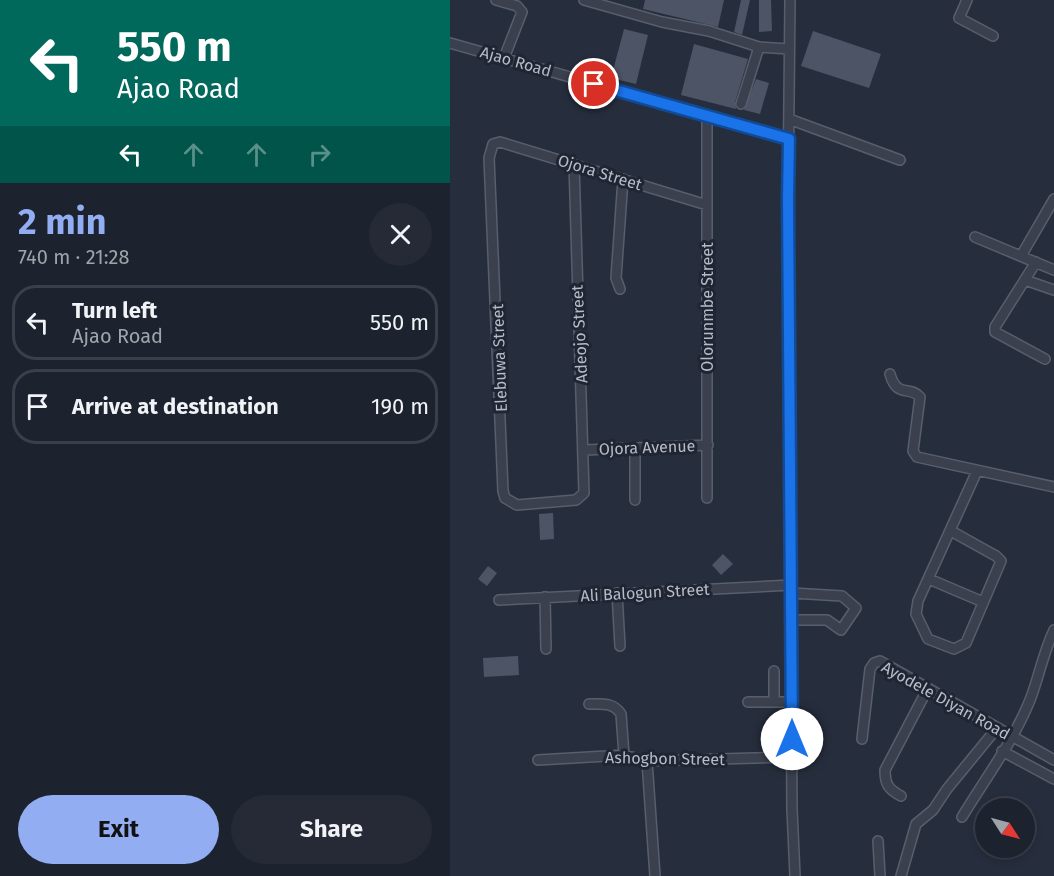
<!DOCTYPE html>
<html lang="en">
<head>
<meta charset="utf-8">
<style>
	body { margin:0; font-family:"Fira Sans",sans-serif; background:#252a36; color:#f1f3f6; height:100vh; display:flex; flex-direction:column; font-size:22px; white-space:nowrap }
	* { box-sizing:border-box; margin:0 }
	p { font-size:20px; color:#a0a4aa }
	.icon { flex:none; width:33px; height:33px; fill:none; stroke:currentColor; stroke-width:2; stroke-linecap:round; stroke-linejoin:round }
	.map { position:relative; flex:1; overflow:hidden }
	.sheet { display:flex; flex-direction:column; background:#1c222e; width:450px }
	.sheet>* { flex:none }
	.top-card { background:#00695c; color:#fff; overflow:hidden }
	.needle { width:39px; rotate:126deg }
	.buttons { position:absolute; left:525px; top:798px; display:grid; gap:12px }
	.buttons a { display:grid; place-items:center; width:60px; height:60px; border-radius:50%; background:#1c222e; box-shadow:0 3px 9px #0003,0 0 0 2px #3a3f4a; font-size:30px }
	.pin { position:absolute; display:grid; place-items:center; width:51px; height:51px; color:#fff; margin:-26px; border:3px solid #fff; border-radius:50%; box-shadow:0 2px 6px #0007 }
	.me { position:absolute; width:66px; margin:-33px; rotate:0deg; stroke-linejoin:round; filter:drop-shadow(0 0 4px #0008) }
	.turn { display:flex; align-items:center; gap:21px; height:126px; padding:0 18px; font-size:27px }
	.turn .icon { width:78px; height:78px; stroke-width:2.5 }
	.turn b { display:block; font-size:42px; line-height:51px }
	.lanes { display:flex; align-items:center; height:57px; padding:0 18px; background:#0003; justify-content:center; gap:30px; direction:ltr }
	.lanes .off { opacity:.35 }
	.round { display:grid; place-items:center; flex:none; width:63px; height:63px; border-radius:32px; background:#252a36 }
	.overview { display:flex; align-items:center; justify-content:space-between; height:102px; padding:0 18px }
	h1 { font-size:36px; font-weight:700; line-height:45px; color:#92adf1 }
	.button { display:flex; gap:12px; margin-top:auto; padding:12px 18px }
	.button a { flex:1; height:69px; border-radius:36px; background:#92adf1; color:#111; font-size:24px; font-weight:700; line-height:69px; text-align:center }
	.button a+a { background:#252a36; color:#f1f3f6 }
	ul { padding:0; list-style:none }
	li { display:flex; align-items:center; gap:18px; height:75px; margin:0 12px 9px; padding:0 6px; border:3px solid #3a3f4a; border-radius:24px }
	li div { flex:1 }
	li b { display:block; font-size:22px }
	li em { font-style:normal }
	main { display:flex; flex:1; min-height:0 }
	.map>svg:first-child { display:block }
	.building { fill:#4d5466 }
	.lines { fill:none; stroke-linecap:round; stroke-linejoin:round }
	.minor-casing { stroke:#585e6b; stroke-width:12 }
	.minor { stroke:#3a404d; stroke-width:9 }
	.route-casing { stroke:#114b97; stroke-width:15 }
	.route { stroke:#1a73e8; stroke-width:10 }
	.labels { text-anchor:middle; stroke-width:6; stroke-linejoin:round; paint-order:stroke }
	.street-label { font-size:16px; fill:#b6bbc8; stroke:#1f2532 }
</style>
</head>
<body>
<main>
<section class="sheet">
<div class="top-card">
<div class="turn"><svg class="icon" aria-label="left" viewBox="0 0 24 24"><path d="M17 20v-9H6M10 6l-5 5 5 5"/></svg><div><b>550 m</b>Ajao Road</div></div>
<div class="lanes"><svg class="icon" aria-label="left" viewBox="0 0 24 24"><path d="M17 20v-9H6M10 6l-5 5 5 5"/></svg><svg class="icon off" aria-label="ahead" viewBox="0 0 24 24"><path d="M12 20V5M6 11l6-6 6 6"/></svg><svg class="icon off" aria-label="ahead" viewBox="0 0 24 24"><path d="M12 20V5M6 11l6-6 6 6"/></svg><svg class="icon off" aria-label="right" viewBox="0 0 24 24"><path d="M7 20v-9h11M14 6l5 5-5 5"/></svg></div>
</div>
<div class="overview"><div><h1>2 min</h1><p>740 m · 21:28</p></div><a class="round"><svg class="icon" aria-label="close" viewBox="0 0 24 24"><path d="M6 6l12 12M18 6L6 18"/></svg></a></div>
<ul>
<li><svg class="icon" aria-label="left" viewBox="0 0 24 24"><path d="M17 20v-9H6M10 6l-5 5 5 5"/></svg><div><b>Turn left</b><p>Ajao Road</p></div><em>550 m</em></li>
<li><svg class="icon" aria-label="arrive" viewBox="0 0 24 24"><path d="M6 21V4h12l-3 4 3 4H6"/></svg><div><b>Arrive at destination</b></div><em>190 m</em></li>
</ul>
<div class="button"><a>Exit</a><a>Share</a></div>
</section>
<div class="map">
<svg width="604" height="876" viewBox="0 0 604 876">
	<rect width="100%" height="100%" fill="#262e3d"/>
	<!-- building -->
	<path class="building" d="M195,0H274L268,27L193,9Z
		M291,0H300L292,35L284,32Z
		M309,0H321L322,31L309,32Z
		M174,29L198,35L186,84L161,78Z
		M363,31L431,54L419,88L351,66Z
		M244,44L298,59L285,102L286,109L231,95Z
		M306,79L319,83L310,114L294,110Z
		M103,513L104,539L90,540L89,514Z
		M273,554L283,564L271,575L262,565Z
		M38,566L47,573L37,586L28,579Z
		M68,656L69,675L34,677L33,658Z"/>
	<g class="lines">
		<!-- minor casing -->
		<g class="minor-casing">
			<path id="minor" d="M46,0L67,6L72,12L54,58
				M134,0L212,22L259,31L309,47L339,49
				M340,0L338,200L342,809L345,876
				M517,0L509,18L543,36
				M0,43L339,139
				M291,104L309,47
				M339,119L450,160
				M124,164L134,493L126,500L67,505L55,498L53,491L39,158L43,144L50,142L257,205
				M525,237L604,270
				M571,256L604,199
				M586,262L545,327V332L595,359
				M575,280L604,290
				M170,289L166,278L173,179
				M440,374C447,399 460,385 470,397L463,451L467,457L604,487
				M135,450L258,445
				M257,498V116
				M185,500V448
				M501,531L546,556L551,561L516,643L504,649L478,639L466,614L468,601L527,471
				M479,579L533,602
				M167,593L170,646
				M342,593L392,596L406,608L391,630L377,620H342
				M95,597L96,649
				M49,600L342,585
				M298,702H342
				M324,702V671
				M139,704C152,704 163,702 171,714L174,755
				M412,739L420,669L424,663L430,661L604,760
				M552,751L604,779
				M88,760L174,755L197,761L342,757
				M197,761L205,876
				M451,796C438,789 435,784 435,770L478,688
				M512,817C535,779 563,742 580,700C589,677 593,653 604,630
				M428,841L430,876
				M451,876L466,824L483,810L497,789L547,728"/>
		</g>
		<!-- minor -->
		<use href="#minor" class="minor"/>
	</g>
	<g class="lines">
		<!-- route casing -->
		<g class="route-casing">
			<path id="route" d="M144,84L339,139L338,200L342,739"/>
		</g>
		<!-- route -->
		<use href="#route" class="route"/>
	</g>
	<g class="labels">
		<!-- street labels -->
		<g class="street-label">
			<text transform="translate(66 61) rotate(16)" y="6">Ajao Road</text>
			<text transform="translate(150 172) rotate(17)" y="6">Ojora Street</text>
			<text transform="translate(257 307) rotate(-90)" y="6">Olorunmbe Street</text>
			<text transform="translate(129 334) rotate(-93)" y="6">Adeojo Street</text>
			<text transform="translate(49 358) rotate(-92)" y="6">Elebuwa Street</text>
			<text transform="translate(197 447) rotate(-2)" y="6">Ojora Avenue</text>
			<text transform="translate(195 592) rotate(-3)" y="6">Ali Balogun Street</text>
			<text transform="translate(496 700) rotate(29)" y="6">Ayodele Diyan Road</text>
			<text transform="translate(215 758) rotate(1)" y="6">Ashogbon Street</text>
		</g>
	</g>
</svg>
<div class="buttons">
<a><svg class="needle" viewBox="-14 -14 28 28"><path d="M0-13l5 13h-10z" fill="#e53935"/><path d="M0 13l5-13h-10z" fill="#a0a4aa"/></svg></a>
</div>
<div class="pin" style="left:144px;top:84px;background:#d93025"><svg class="icon" aria-label="arrive" viewBox="0 0 24 24"><path d="M6 21V4h12l-3 4 3 4H6"/></svg></div>
<svg class="me" style="left:342px;top:739px" viewBox="-20 -20 40 40"><circle r="19" fill="#fff"/><path d="M0-13L10 11 0 6-10 11z" fill="#1a73e8"/></svg>
</div>
</main>
</body>
</html>
